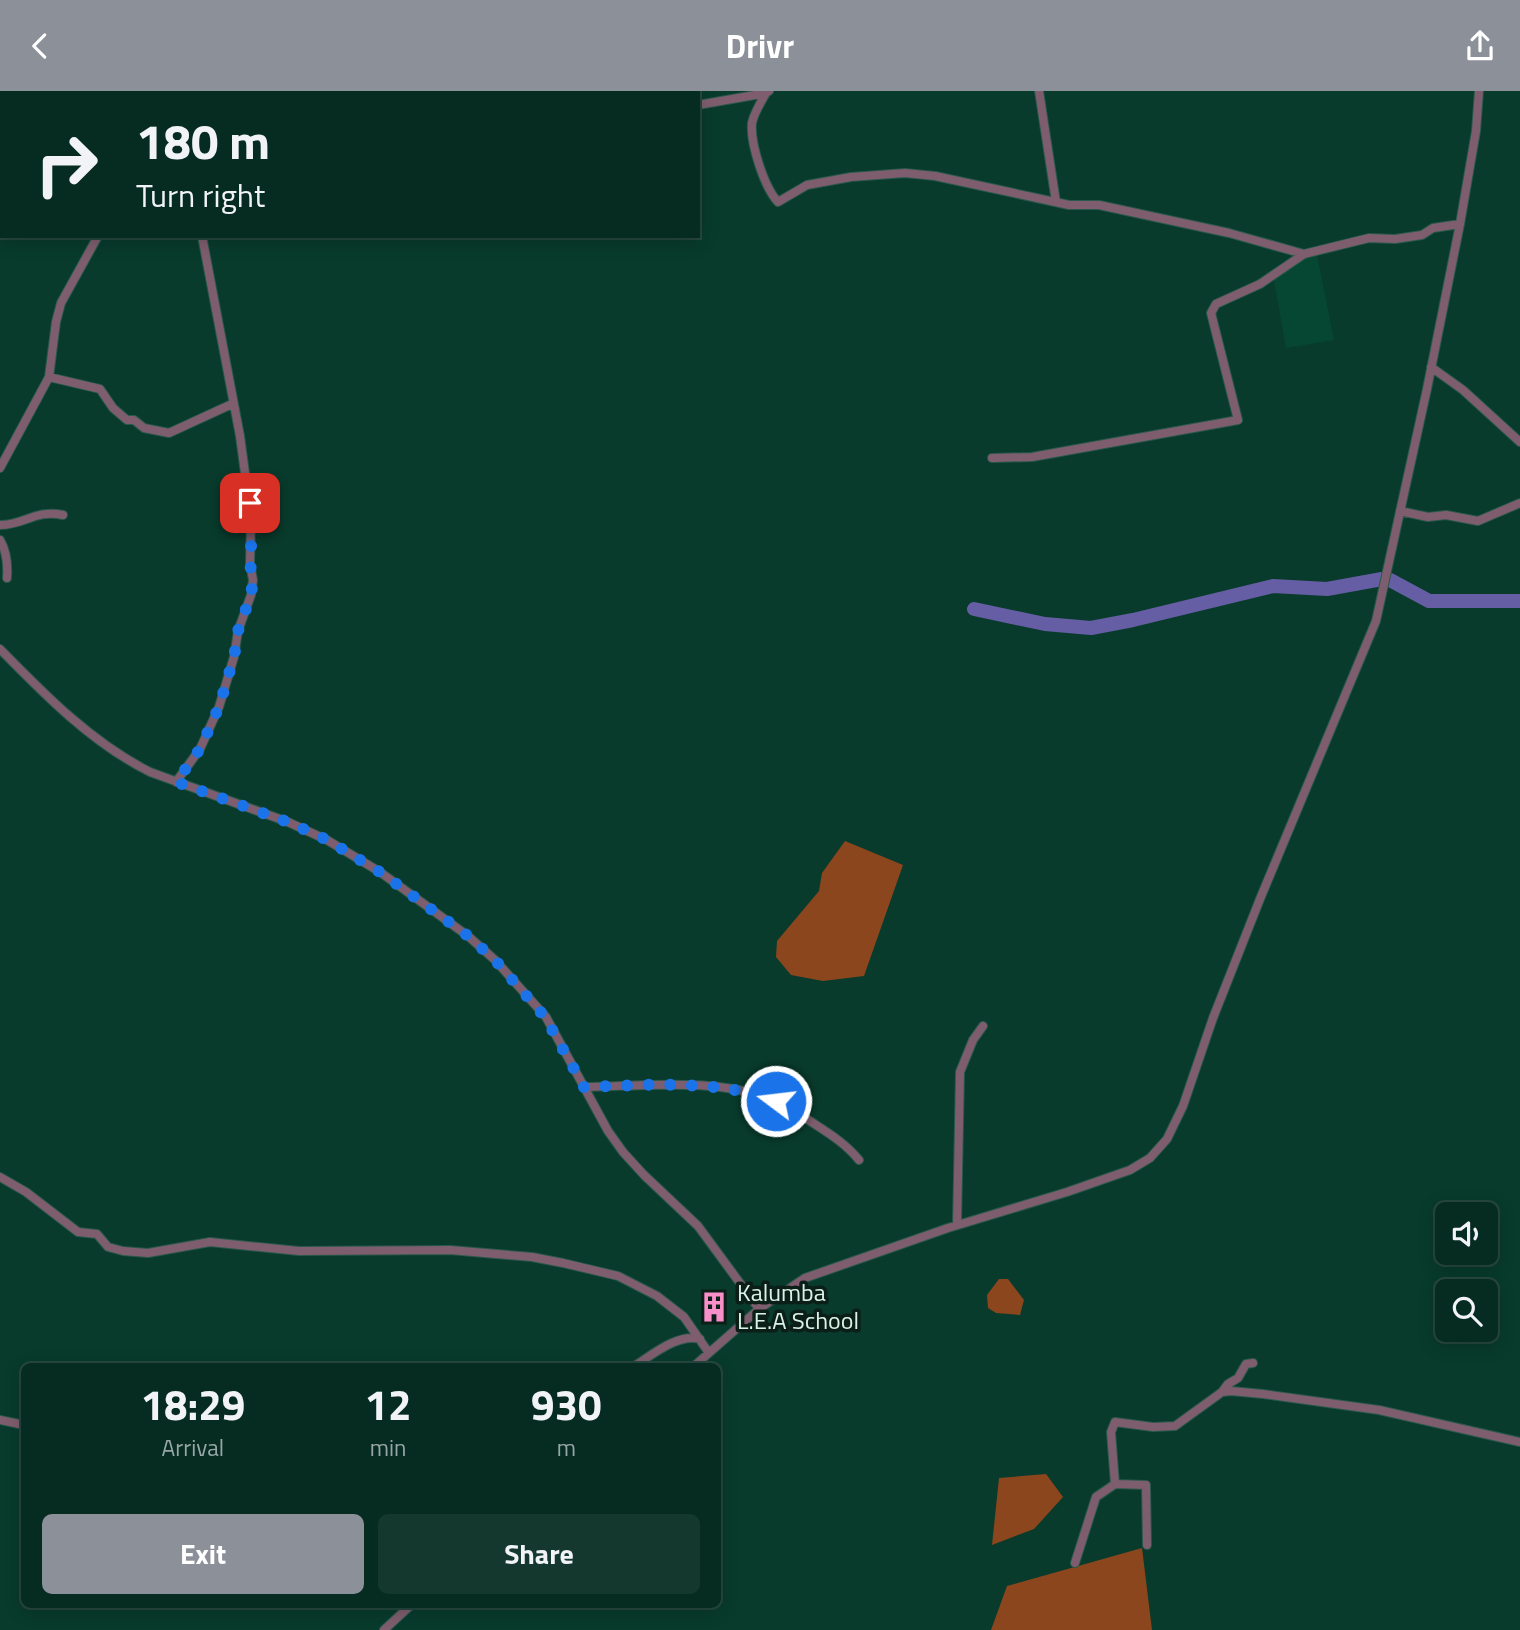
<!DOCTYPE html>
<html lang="en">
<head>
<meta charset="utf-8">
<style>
	body { margin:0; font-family:"Titillium Web",sans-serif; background:#14382e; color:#f1f3f6; height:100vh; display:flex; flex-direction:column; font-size:26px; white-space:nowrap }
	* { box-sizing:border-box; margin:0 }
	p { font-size:23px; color:#98a7a5 }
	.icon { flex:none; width:38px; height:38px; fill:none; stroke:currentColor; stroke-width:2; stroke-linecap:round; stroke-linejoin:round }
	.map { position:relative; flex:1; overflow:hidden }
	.details { position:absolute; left:21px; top:1272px; width:700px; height:245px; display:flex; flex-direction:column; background:#062c21; border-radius:10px; box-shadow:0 4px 18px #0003,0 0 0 2px #27483f }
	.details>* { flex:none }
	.top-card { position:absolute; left:0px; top:0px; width:700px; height:147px; box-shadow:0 4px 18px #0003,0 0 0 2px #27483f; background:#062c21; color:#f1f3f6; overflow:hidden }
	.controls { position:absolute; left:1435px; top:1111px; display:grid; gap:14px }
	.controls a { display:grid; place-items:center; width:63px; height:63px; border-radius:10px; background:#062c21; box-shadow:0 4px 18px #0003,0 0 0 2px #27483f; font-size:35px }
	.pin { position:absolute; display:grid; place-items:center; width:60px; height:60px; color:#fff; margin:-30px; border-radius:14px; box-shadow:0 4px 10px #0006 }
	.me { position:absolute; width:77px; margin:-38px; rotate:285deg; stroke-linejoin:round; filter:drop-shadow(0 0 5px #0008) }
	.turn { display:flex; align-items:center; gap:24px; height:147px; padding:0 21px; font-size:32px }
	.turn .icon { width:91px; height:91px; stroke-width:2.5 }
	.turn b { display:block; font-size:49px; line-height:60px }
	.eta { display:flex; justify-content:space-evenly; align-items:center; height:119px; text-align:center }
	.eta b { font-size:42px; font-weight:700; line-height:49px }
	.primary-button { display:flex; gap:14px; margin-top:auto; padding:14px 21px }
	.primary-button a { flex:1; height:80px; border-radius:10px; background:#8c9099; color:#fff; font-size:28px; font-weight:700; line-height:80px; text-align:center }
	.primary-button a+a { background:#14382e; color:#f1f3f6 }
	header { display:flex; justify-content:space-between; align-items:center; height:91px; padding:0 21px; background:#8c9099; color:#fff; font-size:32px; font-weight:700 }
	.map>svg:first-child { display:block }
	.built { fill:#064734 }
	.forest { fill:#8c461e }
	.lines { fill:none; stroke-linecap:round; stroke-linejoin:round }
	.river { stroke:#665ea4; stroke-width:14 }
	.street-casing { stroke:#2a584a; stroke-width:10 }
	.street { stroke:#7e5e6e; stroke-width:8 }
	.route { stroke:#1a73e8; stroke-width:12; stroke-dasharray:0 21.6 }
	.labels { text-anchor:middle; stroke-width:7; stroke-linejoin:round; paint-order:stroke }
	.poi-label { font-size:24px; fill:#daf3e8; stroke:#0b1e17; text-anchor:start }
</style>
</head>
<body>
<header><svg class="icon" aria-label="back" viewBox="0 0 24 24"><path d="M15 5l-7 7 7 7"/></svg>Drivr<svg class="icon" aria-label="share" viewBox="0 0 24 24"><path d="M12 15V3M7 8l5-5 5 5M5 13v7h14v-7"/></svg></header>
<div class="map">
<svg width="1520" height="1539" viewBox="0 0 1520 1539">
	<rect width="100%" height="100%" fill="#083b2c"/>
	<!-- built -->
	<path class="built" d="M1317,164L1334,249L1286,257L1274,189L1301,168Z"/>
	<!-- forest -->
	<path class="forest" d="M845,750L903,774L864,885L823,890L791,884L776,866L777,850L819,800L822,782Z
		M999,1188H1008L1024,1209L1020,1224L996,1222L988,1217L987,1204Z
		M1046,1383L1063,1406L1034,1438L992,1454L999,1387Z
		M1142,1457L1152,1539H991L1007,1495Z"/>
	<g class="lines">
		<!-- river -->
		<path class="river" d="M1390,489L1429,510H1520
			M974,518L1045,533L1091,537L1133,529L1273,495L1327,498L1382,488"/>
		<!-- street casing -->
		<g class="street-casing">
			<path id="street" d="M464,0L465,2
				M769,0L766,2C761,11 754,22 752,32C750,52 764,96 778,111L807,94L851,86L905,82L935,85L1069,114H1099L1229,142L1304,163
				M1039,0L1056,111
				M201,2L202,0
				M698,14L766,2
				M0,21L2,22
				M1431,276L1463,299L1520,351
				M49,286L100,298L113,317L127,329H134L144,337L169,342L232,313
				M992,367L1032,366L1238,329L1211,222L1216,213L1260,193L1304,163L1369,147L1395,148L1422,144L1433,137L1460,133
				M0,377L49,286L56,231L61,212L98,145
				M1400,420L1428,426L1446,424L1478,430L1520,412
				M0,434C25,434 35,418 63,424
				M0,449C7,461 8,473 7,487
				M0,558C45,604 92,652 150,681L288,731L327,749L380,781L468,845L495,869L546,926L608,1040L623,1061L644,1084L698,1135L759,1218
				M176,691L200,658L219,616L234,566L238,540L251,504L253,489L250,473L251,427L240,345L202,145
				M584,996C644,995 720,986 776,1010C789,1016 801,1024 813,1032C830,1043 846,1053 859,1069
				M0,1086L26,1101L78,1141L97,1143L108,1156L123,1160L148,1162L210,1151L299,1160L450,1159L532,1166L563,1172L618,1185L657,1205L684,1226L709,1262
				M957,1134L960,981L973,949L983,935
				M633,1276C651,1265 677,1242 700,1248
				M693,1276L759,1218L805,1187L948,1137L1067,1101L1130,1079L1150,1067L1167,1048L1183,1015L1213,927L1260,808L1376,530L1427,298L1460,133L1476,40L1479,0
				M1222,1301L1228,1293L1238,1287L1246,1273L1253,1272
				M0,1329L24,1334
				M1115,1393L1146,1394L1147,1454
				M1075,1472L1096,1406L1115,1393L1111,1341L1115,1331L1153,1336L1175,1335L1222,1301L1231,1300L1263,1303L1379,1319L1520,1351
				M384,1539L411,1514"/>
		</g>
		<!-- street -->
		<use href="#street" class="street"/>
	</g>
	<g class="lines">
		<!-- route -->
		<path class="route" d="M250,412L252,440L250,473L253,489L251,504L238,540L234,566L219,616L200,658L176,691L288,731L327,749L380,781L468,845L495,869L545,926L584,996C648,994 716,988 776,1010"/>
	</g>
	<!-- icons -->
	<defs>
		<g id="building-bare" transform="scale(2.415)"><path d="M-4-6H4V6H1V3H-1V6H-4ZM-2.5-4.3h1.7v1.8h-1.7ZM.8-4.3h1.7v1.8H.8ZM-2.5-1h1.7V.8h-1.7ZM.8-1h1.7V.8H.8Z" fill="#f98fc9" stroke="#0b1e17" stroke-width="2.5" paint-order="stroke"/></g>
	</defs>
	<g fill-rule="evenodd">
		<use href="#building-bare" x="714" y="1216"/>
	</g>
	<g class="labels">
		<!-- poi labels -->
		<g class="poi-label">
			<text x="737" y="1210">Kalumba<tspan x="737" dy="28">L.E.A School</tspan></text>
		</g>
	</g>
</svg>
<div class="controls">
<a><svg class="icon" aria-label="sound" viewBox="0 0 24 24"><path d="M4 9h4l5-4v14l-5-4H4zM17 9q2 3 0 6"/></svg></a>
<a><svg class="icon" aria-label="search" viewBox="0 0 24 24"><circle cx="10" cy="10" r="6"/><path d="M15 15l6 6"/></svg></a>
</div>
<div class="pin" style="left:250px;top:412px;background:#d93025"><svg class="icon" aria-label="arrive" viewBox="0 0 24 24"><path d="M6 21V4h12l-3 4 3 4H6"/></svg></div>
<svg class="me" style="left:776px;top:1010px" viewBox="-20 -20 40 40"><circle r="17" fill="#1a73e8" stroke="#fff" stroke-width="3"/><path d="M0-11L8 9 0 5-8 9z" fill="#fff"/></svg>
<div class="top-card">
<div class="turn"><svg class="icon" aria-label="right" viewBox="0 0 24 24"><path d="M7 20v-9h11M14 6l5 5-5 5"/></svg><div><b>180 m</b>Turn right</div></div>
</div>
<section class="details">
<div class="eta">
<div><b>18:29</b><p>Arrival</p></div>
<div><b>12</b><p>min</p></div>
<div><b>930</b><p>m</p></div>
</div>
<div class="primary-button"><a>Exit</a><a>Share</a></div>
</section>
</div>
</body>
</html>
